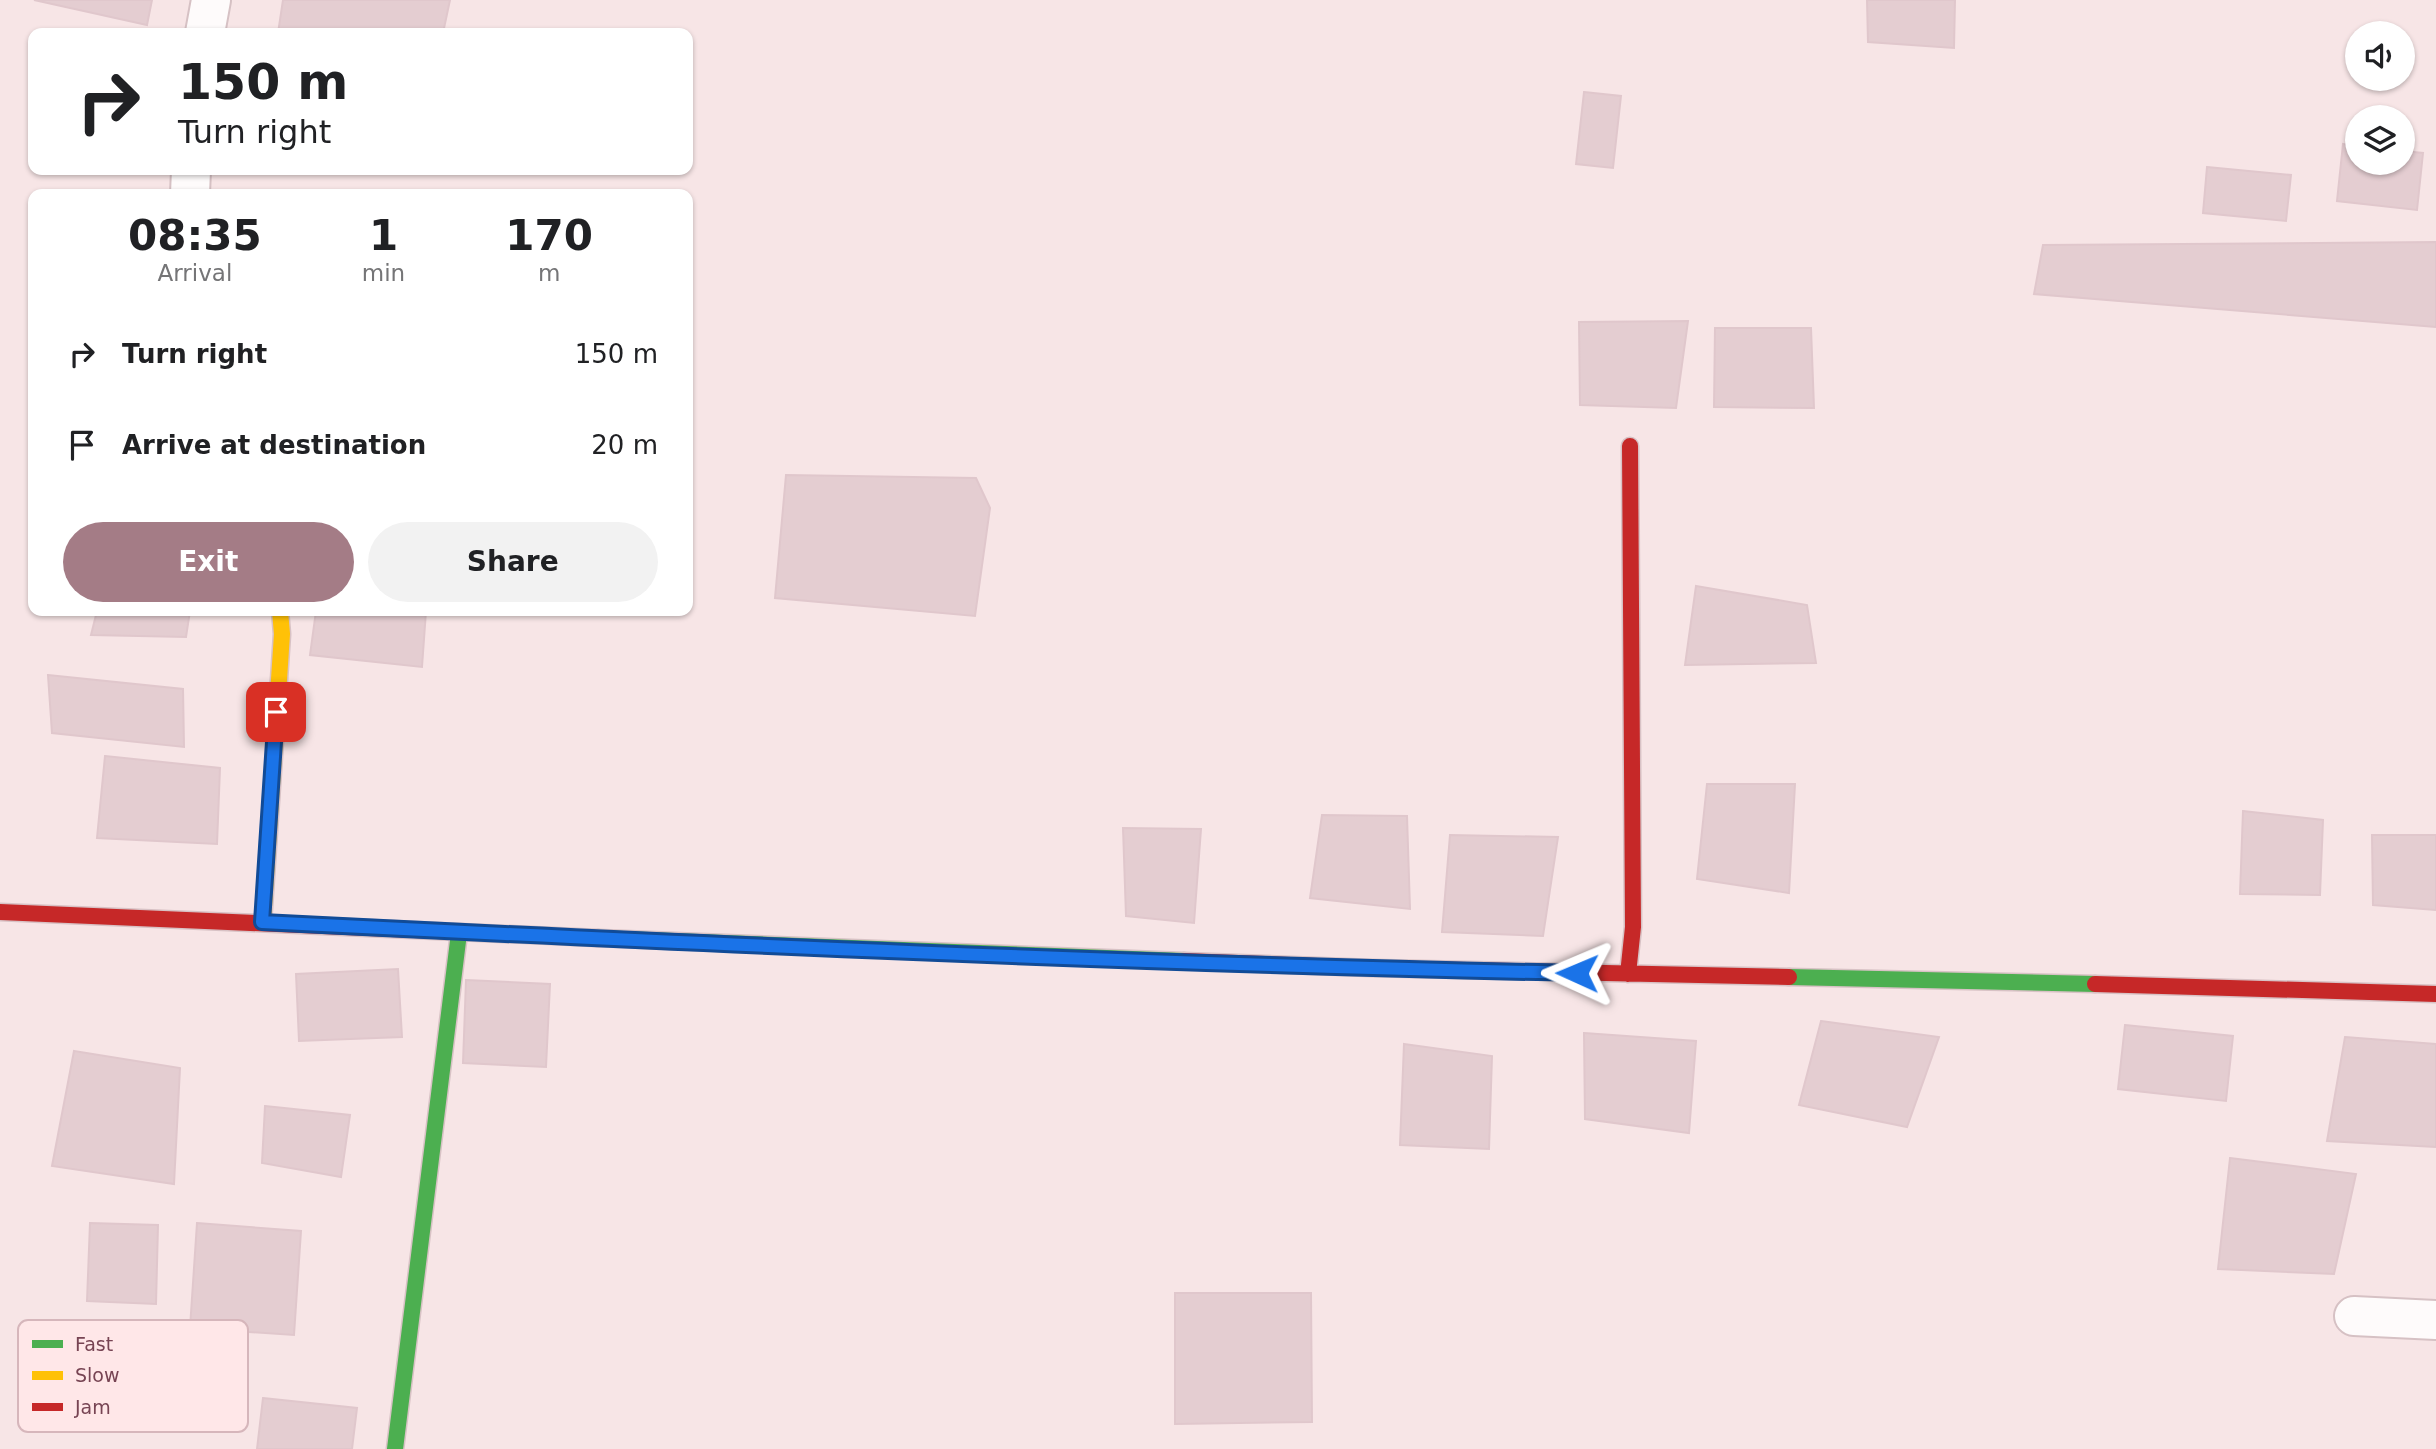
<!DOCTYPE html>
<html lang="en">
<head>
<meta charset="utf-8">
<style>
	body { margin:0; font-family:"DejaVu Sans",sans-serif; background:#f2f2f2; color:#202124; height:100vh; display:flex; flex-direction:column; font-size:26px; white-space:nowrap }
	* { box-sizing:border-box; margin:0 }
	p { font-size:23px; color:#757577 }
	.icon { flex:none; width:38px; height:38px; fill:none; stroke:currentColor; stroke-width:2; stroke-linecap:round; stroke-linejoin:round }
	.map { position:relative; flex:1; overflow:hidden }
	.sheet { position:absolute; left:28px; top:189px; width:665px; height:427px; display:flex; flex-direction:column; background:#fff; border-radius:14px; box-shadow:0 2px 5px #0004 }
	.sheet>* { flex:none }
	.banner { position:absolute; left:28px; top:28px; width:665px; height:147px; border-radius:14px; box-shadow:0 2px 5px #0004; background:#fff; color:#202124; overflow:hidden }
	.controls { position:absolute; left:2345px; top:21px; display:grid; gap:14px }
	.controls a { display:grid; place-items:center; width:70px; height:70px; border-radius:50%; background:#fff; box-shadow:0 2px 5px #0004; font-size:35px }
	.pin { position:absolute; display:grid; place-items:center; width:60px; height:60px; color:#fff; margin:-30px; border-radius:14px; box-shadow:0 4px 10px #0006 }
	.me { position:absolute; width:77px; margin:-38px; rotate:271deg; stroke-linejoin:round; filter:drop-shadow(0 0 5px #0008) }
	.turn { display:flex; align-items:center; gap:24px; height:147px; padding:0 35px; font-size:32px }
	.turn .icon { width:91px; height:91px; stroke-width:2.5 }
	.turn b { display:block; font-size:49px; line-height:60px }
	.eta { display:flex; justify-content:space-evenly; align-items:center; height:119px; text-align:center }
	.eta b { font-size:42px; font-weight:600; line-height:49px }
	.cta { display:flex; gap:14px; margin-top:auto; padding:14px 35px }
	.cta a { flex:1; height:80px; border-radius:42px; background:#a47c86; color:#fff; font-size:28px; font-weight:600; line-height:80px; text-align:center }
	.cta a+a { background:#f2f2f2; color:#202124 }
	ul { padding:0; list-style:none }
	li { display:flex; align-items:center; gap:21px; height:91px; padding:0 35px }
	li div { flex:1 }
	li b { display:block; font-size:26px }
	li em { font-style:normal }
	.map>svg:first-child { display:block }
	.building { fill:#e4cdd1; stroke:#e0c7cc; stroke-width:2 }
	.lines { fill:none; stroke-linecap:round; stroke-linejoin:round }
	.street-casing { stroke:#d6c1c4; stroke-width:42 }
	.fast-casing { stroke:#d8c2c5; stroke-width:19 }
	.slow-casing { stroke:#d8c2c5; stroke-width:19 }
	.jam-casing { stroke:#d8c2c5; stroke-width:19 }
	.street { stroke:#fefbfb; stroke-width:38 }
	.fast { stroke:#4caf50; stroke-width:16 }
	.slow { stroke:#ffc107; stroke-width:16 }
	.jam { stroke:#c62828; stroke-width:16 }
	.route-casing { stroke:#114b97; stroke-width:18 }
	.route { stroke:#1a73e8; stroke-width:12 }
	.key { fill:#ffe7e8; stroke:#d6b6bb; stroke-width:2 }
	.key-label { font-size:19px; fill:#774453 }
</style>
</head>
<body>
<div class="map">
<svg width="2436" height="1449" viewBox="0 0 2436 1449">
	<rect width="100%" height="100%" fill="#f7e5e6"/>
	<!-- building -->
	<path class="building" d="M34,0H152L147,25Z
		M283,0H450L443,33H278Z
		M1867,0H1955L1954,48L1868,42Z
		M1584,92L1621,96L1613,168L1576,164Z
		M2343,144L2357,146V163H2403V151L2423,153L2417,210L2337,201Z
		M2207,167L2291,175L2286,221L2203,213Z
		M2436,242V327L2034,294L2043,245Z
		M1688,321L1676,408L1580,405L1579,322Z
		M1715,328H1811L1814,408L1714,407Z
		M786,475L976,478L990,508L975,616L775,598Z
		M1696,586L1807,605L1816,663L1685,665Z
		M97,611H190L186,637L91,635Z
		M316,611H426L422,667L310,655Z
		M48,675L183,689L184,747L52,733Z
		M105,756L220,768L217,844L97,838Z
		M1707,784H1795L1789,893L1697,879Z
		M2243,811L2323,820L2320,895L2240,894Z
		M1322,815L1407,816L1410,909L1310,898Z
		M1123,828L1201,829L1194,923L1126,916Z
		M1450,835L1558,837L1543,936L1442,932Z
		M2372,835H2436V910L2373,905Z
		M398,969L402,1037L299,1041L296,974Z
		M466,980L550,984L546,1067L463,1063Z
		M1821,1021L1939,1037L1907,1127L1799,1105Z
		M2125,1025L2233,1036L2226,1101L2118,1089Z
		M1584,1033L1696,1041L1689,1133L1585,1119Z
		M2345,1037L2436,1044V1147L2327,1141Z
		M1404,1044L1492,1056L1489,1149L1400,1145Z
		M74,1051L180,1068L174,1184L52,1166Z
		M265,1106L350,1115L341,1177L262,1163Z
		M2230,1158L2356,1174L2334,1274L2218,1269Z
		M90,1223L158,1225L156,1304L87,1301Z
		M197,1223L301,1231L294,1335L190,1328Z
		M1175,1293H1311L1312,1422L1175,1424Z
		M263,1398L357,1408L352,1449H257Z"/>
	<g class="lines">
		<!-- street casing -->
		<g class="street-casing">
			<path id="street" d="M205,33L211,0
				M190,194L191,170
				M2354,1316L2436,1320"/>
		</g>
		<!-- fast casing -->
		<g class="fast-casing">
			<path id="fast" d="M598,938L1184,961
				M1789,977L2095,984
				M395,1449L459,933"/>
		</g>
		<!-- slow casing -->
		<g class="slow-casing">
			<path id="slow" d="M263,922L282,634L280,611"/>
		</g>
		<!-- jam casing -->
		<g class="jam-casing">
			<path id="jam" d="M0,912L598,938
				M1184,961L1372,968L1789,977
				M1628,974L1633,927L1630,446
				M2095,984L2436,994"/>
		</g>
		<!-- street -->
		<use href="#street" class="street"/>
		<!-- fast -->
		<use href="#fast" class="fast"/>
		<!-- slow -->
		<use href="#slow" class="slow"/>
		<!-- jam -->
		<use href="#jam" class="jam"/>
	</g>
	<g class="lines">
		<!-- route casing -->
		<g class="route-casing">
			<path id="route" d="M276,712L262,922C700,944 1139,964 1577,973"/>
		</g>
		<!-- route -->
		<use href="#route" class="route"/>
	</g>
	<!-- legend -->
	<rect x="18" y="1320" width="230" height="112" rx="10" class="key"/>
	<rect x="32" y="1340" width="31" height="8" fill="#4caf50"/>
	<rect x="32" y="1371" width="31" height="9" fill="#ffc107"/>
	<rect x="32" y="1403" width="31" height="8" fill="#c62828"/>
	<g class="key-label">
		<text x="75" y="1351">Fast</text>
		<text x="75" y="1382">Slow</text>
		<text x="75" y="1414">Jam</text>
	</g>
</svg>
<div class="controls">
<a><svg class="icon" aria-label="sound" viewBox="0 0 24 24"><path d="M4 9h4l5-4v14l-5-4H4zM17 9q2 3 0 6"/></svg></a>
<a><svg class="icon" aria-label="layers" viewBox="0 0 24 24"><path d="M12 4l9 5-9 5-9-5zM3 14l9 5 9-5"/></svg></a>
</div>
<div class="pin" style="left:276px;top:712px;background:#d93025"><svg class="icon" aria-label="arrive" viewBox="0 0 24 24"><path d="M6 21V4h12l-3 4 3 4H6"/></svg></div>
<svg class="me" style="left:1577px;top:973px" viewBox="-20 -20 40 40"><path d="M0-17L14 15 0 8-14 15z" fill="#1a73e8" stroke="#fff" stroke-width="4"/></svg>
<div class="banner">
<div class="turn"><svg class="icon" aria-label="right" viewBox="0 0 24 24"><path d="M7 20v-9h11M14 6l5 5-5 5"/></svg><div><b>150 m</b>Turn right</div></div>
</div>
<section class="sheet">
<div class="eta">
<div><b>08:35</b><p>Arrival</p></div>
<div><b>1</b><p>min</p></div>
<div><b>170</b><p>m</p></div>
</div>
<ul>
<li><svg class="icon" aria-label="right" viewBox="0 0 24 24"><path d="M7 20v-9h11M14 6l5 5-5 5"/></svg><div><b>Turn right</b></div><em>150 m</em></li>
<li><svg class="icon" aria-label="arrive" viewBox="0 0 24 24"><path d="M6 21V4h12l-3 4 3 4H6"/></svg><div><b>Arrive at destination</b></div><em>20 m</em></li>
</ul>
<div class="cta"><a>Exit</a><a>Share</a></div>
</section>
</div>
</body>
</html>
